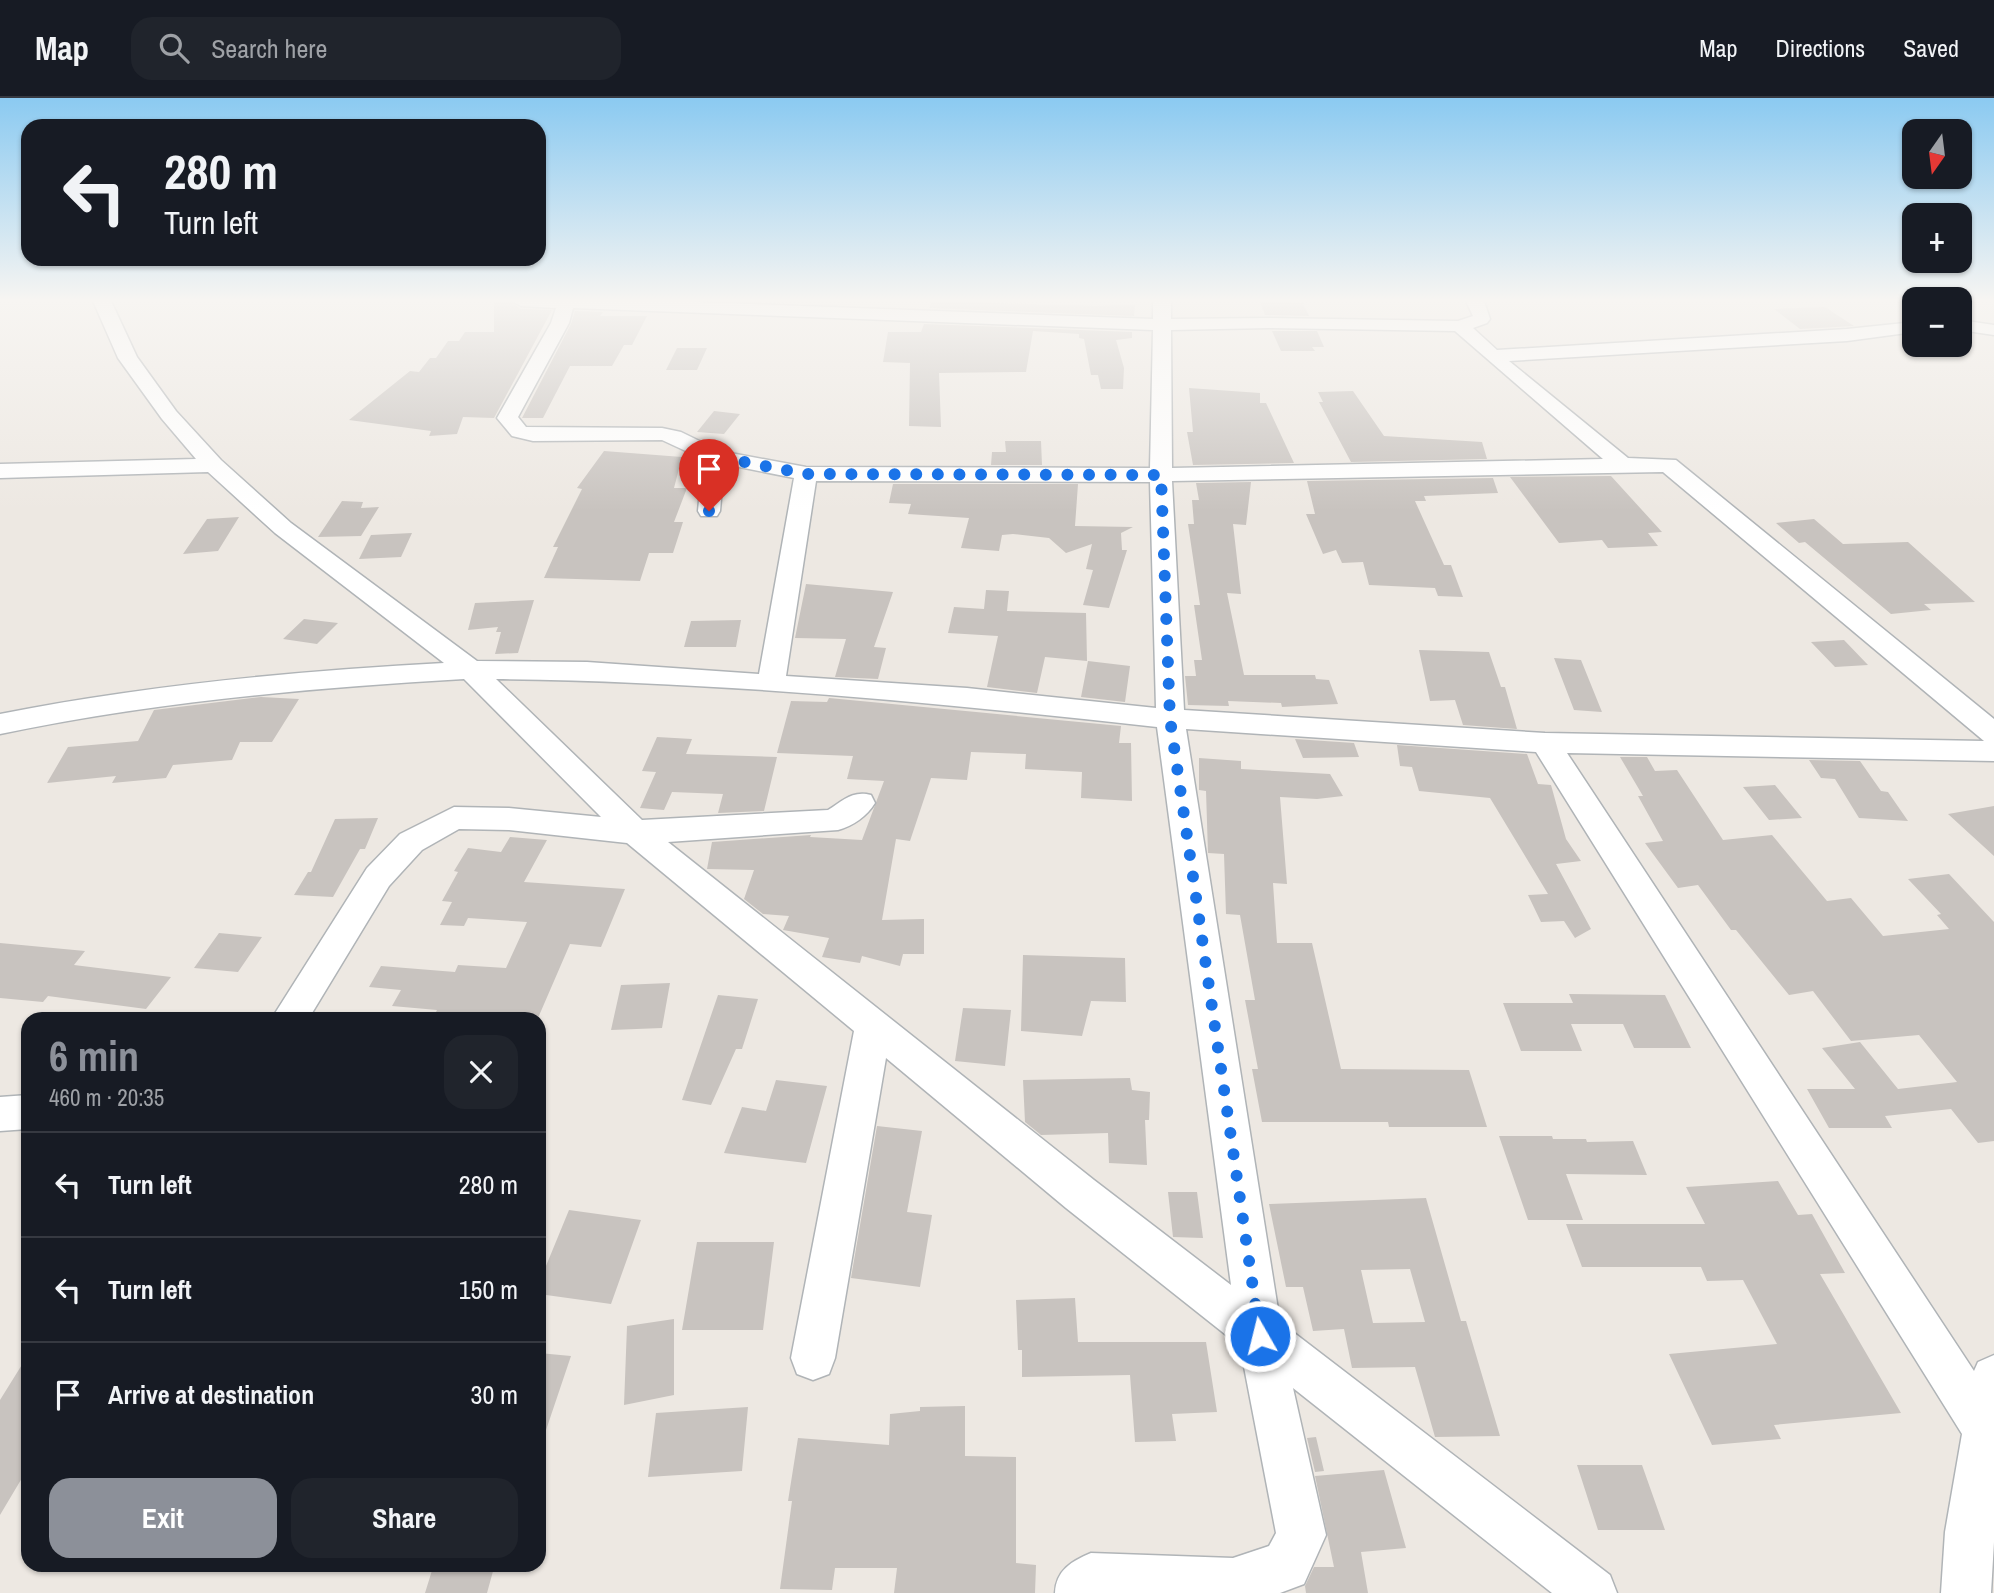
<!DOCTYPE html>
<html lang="en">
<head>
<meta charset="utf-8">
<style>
	body { margin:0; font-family:"Archivo Narrow",sans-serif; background:#20242c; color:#f1f3f6; height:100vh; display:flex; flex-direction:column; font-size:26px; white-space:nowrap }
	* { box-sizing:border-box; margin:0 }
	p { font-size:23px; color:#9ea1a6 }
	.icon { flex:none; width:38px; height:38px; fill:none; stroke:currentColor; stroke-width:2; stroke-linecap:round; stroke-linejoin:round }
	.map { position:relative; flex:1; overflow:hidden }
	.sheet { position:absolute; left:21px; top:914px; width:525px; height:560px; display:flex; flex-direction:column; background:#171b24; border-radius:21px; box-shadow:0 2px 5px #0004 }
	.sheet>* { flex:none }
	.guide { position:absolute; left:21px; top:21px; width:525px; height:147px; border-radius:21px; box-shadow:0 2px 5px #0004; background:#171b24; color:#f1f3f6; overflow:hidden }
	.needle { width:46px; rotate:194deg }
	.fabs { position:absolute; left:1902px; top:21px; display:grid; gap:14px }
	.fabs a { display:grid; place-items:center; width:70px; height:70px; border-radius:14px; background:#171b24; box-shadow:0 2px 5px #0004; font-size:35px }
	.pin { position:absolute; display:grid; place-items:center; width:60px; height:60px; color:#fff; margin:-72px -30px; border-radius:50% 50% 50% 0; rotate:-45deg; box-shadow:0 0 7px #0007 }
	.pin .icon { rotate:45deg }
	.me { position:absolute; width:77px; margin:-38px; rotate:352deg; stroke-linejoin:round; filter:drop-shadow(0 0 5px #0008) }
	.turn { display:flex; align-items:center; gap:24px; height:147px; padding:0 28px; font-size:32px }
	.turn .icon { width:91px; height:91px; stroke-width:2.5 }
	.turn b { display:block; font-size:49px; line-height:60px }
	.round { display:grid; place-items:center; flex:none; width:74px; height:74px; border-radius:21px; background:#20242c }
	.overview { display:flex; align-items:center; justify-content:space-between; height:119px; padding:0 28px }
	h1 { font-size:42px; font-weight:700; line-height:52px; color:#8c9099 }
	.action { display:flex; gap:14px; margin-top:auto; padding:14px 28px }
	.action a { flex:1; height:80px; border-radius:21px; background:#8c9099; color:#fff; font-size:28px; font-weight:700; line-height:80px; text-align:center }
	.action a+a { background:#20242c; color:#f1f3f6 }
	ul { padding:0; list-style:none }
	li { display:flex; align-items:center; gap:21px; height:105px; padding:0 28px; border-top:2px solid #363941 }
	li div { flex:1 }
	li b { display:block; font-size:26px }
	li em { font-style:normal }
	header { display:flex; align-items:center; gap:42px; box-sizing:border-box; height:98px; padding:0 35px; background:#171b24; border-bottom:2px solid #363941 }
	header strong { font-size:33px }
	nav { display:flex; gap:38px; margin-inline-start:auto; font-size:24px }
	.search { width:490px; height:63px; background:#20242c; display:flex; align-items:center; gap:18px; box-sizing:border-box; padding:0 24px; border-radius:21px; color:#9ea1a6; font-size:26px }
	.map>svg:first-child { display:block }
	.building { fill:#c8c3bf; fill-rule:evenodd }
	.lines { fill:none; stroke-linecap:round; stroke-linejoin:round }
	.minor-casing { stroke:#b0b4b7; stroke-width:3 }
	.minor { fill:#fff; fill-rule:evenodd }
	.route { stroke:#1a73e8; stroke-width:12; stroke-dasharray:0 21.6 }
</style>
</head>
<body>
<header>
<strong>Map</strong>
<div class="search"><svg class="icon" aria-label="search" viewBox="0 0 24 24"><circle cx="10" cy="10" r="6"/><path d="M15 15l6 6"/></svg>Search here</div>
<nav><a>Map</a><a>Directions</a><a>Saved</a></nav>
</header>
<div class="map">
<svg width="1994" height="1495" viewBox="0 0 1994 1495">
	<rect width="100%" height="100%" fill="#ede8e2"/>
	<!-- building -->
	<path class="building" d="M494,203H509L521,211L552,212L494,320L463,319L457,336L429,338L431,333L349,322L410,273L419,274L430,260H436L448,243H459L465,234H494Z
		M932,203L1095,208L1135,207L1134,218L929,210Z
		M1260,204L1303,205L1309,218L1265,217Z
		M1825,209L1854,228L1800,231L1774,211Z
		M575,213L603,214L600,218H647L632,247H624L612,268H570L543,320H522L571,226Z
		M924,226L1132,234V240L1116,242L1124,270L1123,291H1101L1098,277H1091L1084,241L1079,240V236L1033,233L1026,274L939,275L941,329L909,328L910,265L883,264L888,234H921Z
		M1272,233H1317L1324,249H1312L1315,253H1281Z
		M677,250H707L697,272H666Z
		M1189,290L1260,295V305H1266L1294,365L1193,367L1187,334H1193Z
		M1353,293L1384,338L1482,344L1487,361L1351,364L1319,304H1323L1318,294Z
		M714,313L740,316L724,336L697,334Z
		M1005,343H1041L1042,367H991L992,354H1006Z
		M604,353L682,359L674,390H687L674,424H683L673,455H649L640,483L544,480L558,449H553L582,391L577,390Z
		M1611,378L1662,434L1648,435L1658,448L1608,450L1602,442L1559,445L1510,379Z
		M1493,380L1498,395L1424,398L1426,403H1415L1444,467H1451L1463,499L1438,498L1435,490L1369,487L1363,464L1342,465L1336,452L1323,456L1306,416H1315L1307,383Z
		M1251,384L1246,427L1233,426L1241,496L1227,495L1244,577H1315L1316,581L1329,582L1338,606L1282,609L1281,605L1228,603L1229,608L1188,607L1185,578H1196L1194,562H1202L1194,507H1200L1188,426H1194L1192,402H1199L1196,385Z
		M893,386H1078L1075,428L1133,429L1121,435L1122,452H1127L1109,510L1083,507L1093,472L1086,471L1092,446L1066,455L1049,440L1013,436L1002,437L999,453L961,450L969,420L908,416L911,406L889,405Z
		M342,403L363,404L361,410L379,409L361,438L318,439Z
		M239,419L218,453L183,456L207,421Z
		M1814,421L1843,446L1908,444L1975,504L1924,506L1931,512L1891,516L1805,444L1799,445L1776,425Z
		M412,435L401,459L359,461L371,437Z
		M806,486L893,494L874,549L886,550L878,581L835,579L846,541L795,540Z
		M986,492L1009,493L1007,513L1086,515L1087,563L1045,559L1037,595L987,589L998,538L948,535L954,509L984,511Z
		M534,502L518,555L495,556L501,534H496L498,529L468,532L475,505Z
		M304,521L338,525L317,546L283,541Z
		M741,522L736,549H684L691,523Z
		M1844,542L1868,567L1835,569L1811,544Z
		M1419,552L1489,554L1501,589H1505L1517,631L1463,627L1455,602L1430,603Z
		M1554,560L1581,562L1602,614L1574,612Z
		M1088,563L1130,568L1125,604L1081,599Z
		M261,599L299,601L272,644H240L232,662L173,667L166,680L112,685L116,678L47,685L68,649L138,643L154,612Z
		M829,600L1121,628L1119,645H1131L1132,703L1081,700L1082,674L1025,671L1026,656L971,654L967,682L931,680L910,743L896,741L882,822L924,821V856H903L900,868L862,858L860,865L822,859L829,840L783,832L789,818L763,816L744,801L754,772L707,771L712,744L811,737L810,739L862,742L884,683L847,681L853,658L777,655L791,603L827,604Z
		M657,639L692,641L686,656L777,659L764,713L718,715L723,696L672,694L664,712L640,710L656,674L642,673Z
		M1295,641L1354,645L1359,659L1303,660Z
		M1397,647L1527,656L1538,686L1551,687L1566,741L1581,763L1556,766L1591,831L1575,840L1564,823L1541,824L1528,797L1548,796L1490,700L1419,693L1412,669L1400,668Z
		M1620,659H1647L1655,673L1677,672L1723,742L1772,737L1827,803L1851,800L1883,838L1949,831L1937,817L1941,816L1908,781L1949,776L1994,824V1043L1978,1045L1951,1011L1885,1018L1892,1030H1829L1807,991H1855L1822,950L1860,944L1898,991L1957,984L1919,937L1851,943L1813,893L1789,897L1736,832H1731L1698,787L1678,790L1645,745L1663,743L1638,698H1643Z
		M1199,660L1241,663V671L1330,676L1343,698L1317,701L1280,699L1287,786L1273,785L1277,845H1312L1341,971L1469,972L1487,1029H1389L1388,1024H1262L1252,971H1258L1245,902H1255L1240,817L1226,816L1224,756L1208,755L1206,693L1199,692Z
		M1809,662L1860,663L1881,693L1888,694L1908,723L1859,720L1835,681L1821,680Z
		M1775,687L1802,720L1769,722L1743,689Z
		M1994,708V758L1948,716Z
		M378,720L365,751H360L333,799L294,797L308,774H311L335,721Z
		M510,739L547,742L524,784L625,791L601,849L570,846L538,920L435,916L437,912L392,908L401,892L369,889L381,868L455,874L458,867L506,870L527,824L468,820L464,828L440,827L452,804L442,803L458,774L454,773L468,750L501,754Z
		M219,835L262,839L238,874L194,870Z
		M0,845L85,853L74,867L171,879L146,911L48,898L43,904L0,900Z
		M1023,857L1125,860L1126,904L1091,903L1082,938L1021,933Z
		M670,885L662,930L611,932L621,887Z
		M1569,896L1665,897L1691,950H1634L1623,926H1571L1582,953H1521L1503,905H1573Z
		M718,897L758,901L742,951H736L711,1007L682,1002Z
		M963,910L1011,912L1005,968L955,963Z
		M1130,980L1132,992L1150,994L1149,1022H1145L1147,1067L1109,1065L1108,1035L1041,1037L1025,1024L1023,982Z
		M776,982L827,988L806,1065L724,1055L742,1009L766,1013Z
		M877,1028L922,1033L907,1114L932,1117L920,1189L851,1180Z
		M1499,1038H1552L1553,1041H1586L1587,1044L1633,1043L1647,1077L1566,1076L1583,1122H1528Z
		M1778,1083L1798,1117L1812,1116L1845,1175L1820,1176L1901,1315L1774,1327L1781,1341L1712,1347L1669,1256L1777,1246L1743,1182L1707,1183L1701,1169H1582L1566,1126H1705L1686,1089Z
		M1168,1094H1197L1203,1140L1173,1139Z
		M1426,1100L1461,1223H1466L1500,1338L1435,1339L1415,1269L1352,1270L1344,1231L1313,1233L1303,1189H1286L1269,1106ZM1410,1171L1425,1224L1373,1225L1361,1172Z
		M569,1112L641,1122L611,1206L539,1196V1185Z
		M697,1144H774L763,1232H682Z
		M1075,1200L1078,1244H1206L1217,1314L1172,1316L1176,1343L1135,1344L1130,1277L1022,1279V1252H1018L1016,1202Z
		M674,1221V1297L624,1307L627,1228Z
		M539,1255L571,1258L543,1341L539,1340Z
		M28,1257V1370L0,1417V1302Z
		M965,1308V1358L1016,1359V1465L1036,1467L1035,1495H894L897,1470H835L832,1492L780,1491L792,1403H788L798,1340L889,1347L890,1316L920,1313V1309Z
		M748,1309L742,1373L648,1379L656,1315Z
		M1316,1339L1324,1373L1315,1374L1307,1340Z
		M1577,1367H1642L1665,1432H1598Z
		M1384,1372L1406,1450L1361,1454L1368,1495H1306L1305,1488L1314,1469H1334L1315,1378Z
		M434,1466H495L487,1495H425Z"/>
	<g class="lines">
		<!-- minor casing -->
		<g class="minor-casing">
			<path id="minor" d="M93,203H111L137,259L176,313L221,362L291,425L477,563L587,564L759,576L794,380L724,366L720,413L717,418H701L698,413L703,361L662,342L533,343L512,338L497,320L551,225L556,210L521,208L512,203H671L1153,221V203H1171V221L1269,220L1458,223L1473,218L1466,203H1484L1490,221L1487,225L1473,230L1497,252L1847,231L1914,224V234L1847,243L1509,263L1628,360L1676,362L1994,621V663L1567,655L1974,1273L1978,1264L1994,1257V1444L1991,1495H1941L1945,1434L1962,1336L1536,654L1186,631L1280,1224L1610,1477L1617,1495H1552L1293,1290L1326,1437L1304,1486L1280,1495H1055C1056,1472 1072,1463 1091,1455L1233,1460L1269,1448L1276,1435L1240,1248L1066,1110L886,960L835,1260L829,1276L813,1282L797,1276L791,1260L854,933L627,745L509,732L459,731L422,752L389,788L309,920H272L367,770L400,736L454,709L509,710L601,719L464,581C309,590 153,604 0,636V616C146,587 296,573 444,565L275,435L208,374L0,380V366L196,361L162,321L118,260ZM573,210L1153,232L1150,370L806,369L720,353L681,334L662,330L526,329L518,319L569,225ZM1269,230L1455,233L1603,361L1172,370L1171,232ZM1663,374L1984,643L1545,635L1184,612L1172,383ZM816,383L1150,384L1156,610L967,590L786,578ZM496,581C717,583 938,605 1157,629L1231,1187L1094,1082L668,744L838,732C853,728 867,718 875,705L871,697C852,692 843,703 828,712L642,722Z
				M1960,222L1994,227V237L1960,232Z
				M28,997V1031L0,1033V999Z"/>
		</g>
		<!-- minor -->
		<use href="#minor" class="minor"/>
	</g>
	<!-- sky -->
	<linearGradient id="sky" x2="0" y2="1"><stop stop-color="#8bcaf1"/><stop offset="0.49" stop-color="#f7f5f2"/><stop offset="1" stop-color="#f7f5f2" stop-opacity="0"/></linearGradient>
	<rect width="1994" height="413" fill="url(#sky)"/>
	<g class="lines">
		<!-- route -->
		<path class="route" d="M709,413L714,358L806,376L1161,377L1170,621L1260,1238"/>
	</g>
</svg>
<div class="fabs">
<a><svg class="needle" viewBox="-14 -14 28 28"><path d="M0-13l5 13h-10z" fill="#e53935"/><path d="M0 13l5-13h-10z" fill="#9ea1a6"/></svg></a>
<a>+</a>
<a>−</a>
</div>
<div class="pin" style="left:709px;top:413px;background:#d93025"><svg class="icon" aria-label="arrive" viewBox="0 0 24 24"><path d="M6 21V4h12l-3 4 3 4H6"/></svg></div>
<svg class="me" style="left:1260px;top:1238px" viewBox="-20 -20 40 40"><circle r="17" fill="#1a73e8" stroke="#fff" stroke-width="3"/><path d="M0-11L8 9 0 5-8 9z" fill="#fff"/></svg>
<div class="guide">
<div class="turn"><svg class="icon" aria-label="left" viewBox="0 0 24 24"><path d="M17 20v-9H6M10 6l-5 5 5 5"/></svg><div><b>280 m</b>Turn left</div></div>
</div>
<section class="sheet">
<div class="overview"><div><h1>6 min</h1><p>460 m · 20:35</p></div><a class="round"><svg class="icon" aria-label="close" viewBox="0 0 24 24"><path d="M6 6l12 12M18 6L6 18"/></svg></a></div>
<ul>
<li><svg class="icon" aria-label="left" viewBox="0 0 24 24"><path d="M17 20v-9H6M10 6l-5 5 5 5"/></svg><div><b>Turn left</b></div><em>280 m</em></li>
<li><svg class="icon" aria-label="left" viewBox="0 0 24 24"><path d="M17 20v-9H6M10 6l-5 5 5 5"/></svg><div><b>Turn left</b></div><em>150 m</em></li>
<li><svg class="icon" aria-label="arrive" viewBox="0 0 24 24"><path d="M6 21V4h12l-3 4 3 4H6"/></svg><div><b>Arrive at destination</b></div><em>30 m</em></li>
</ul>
<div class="action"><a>Exit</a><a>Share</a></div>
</section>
</div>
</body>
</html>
